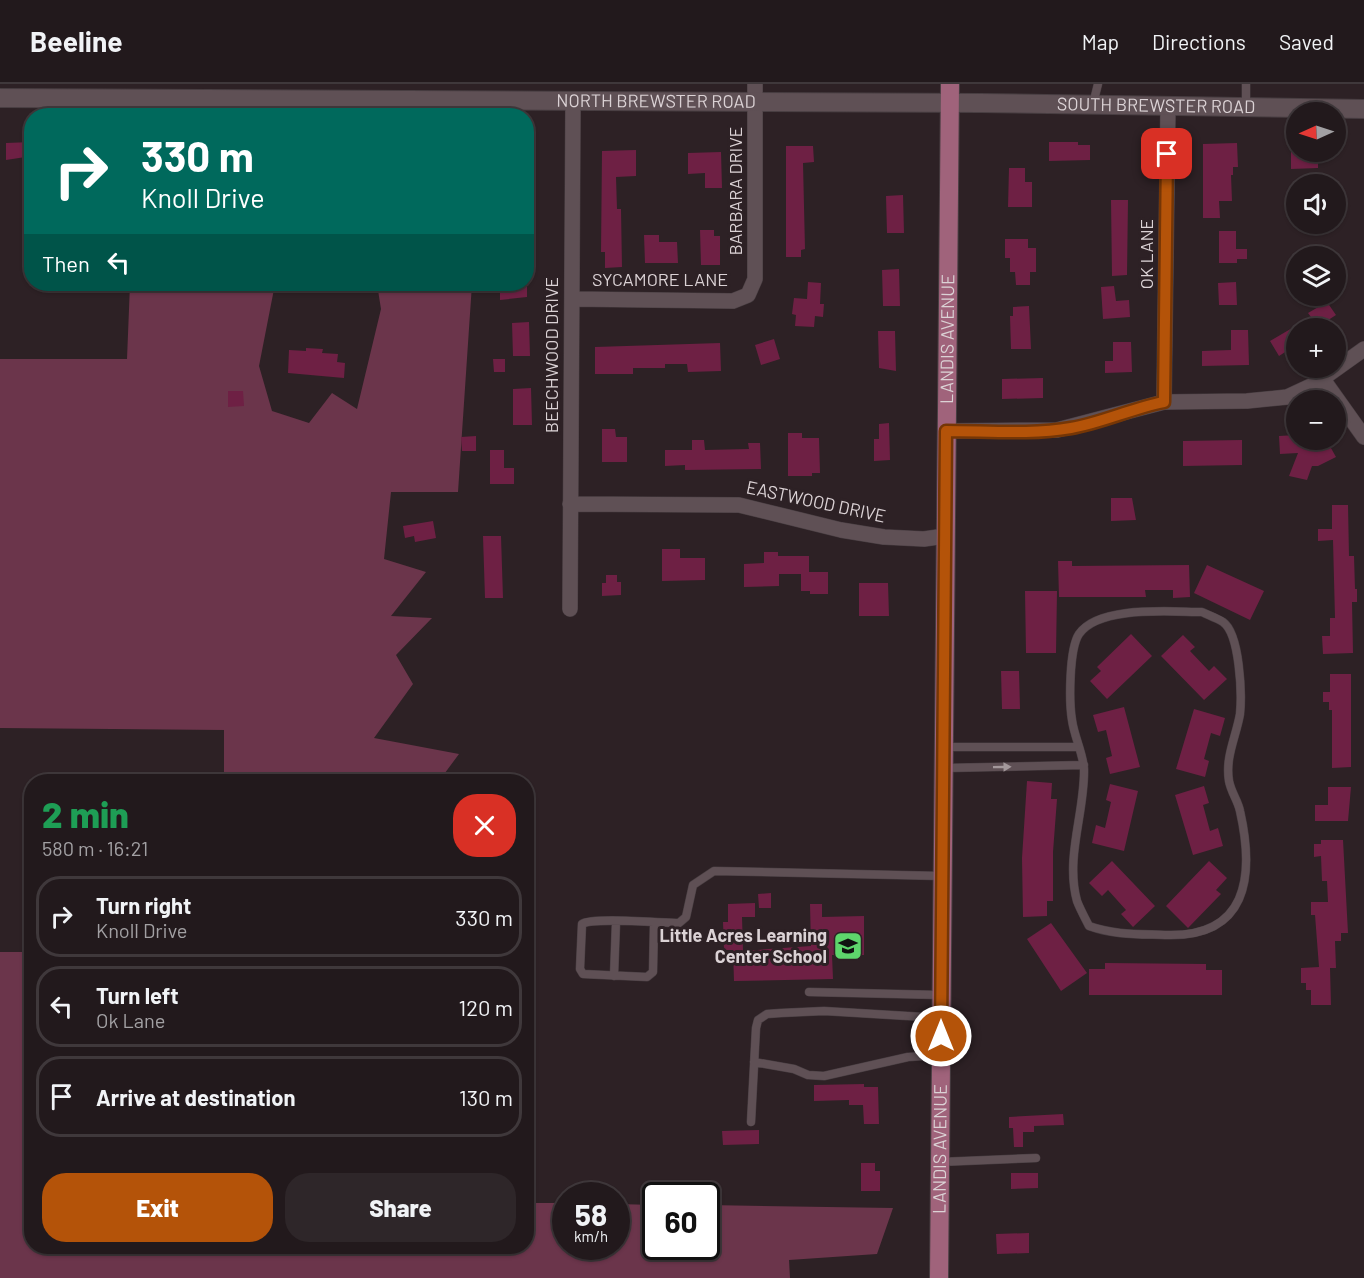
<!DOCTYPE html>
<html lang="en">
<head>
<meta charset="utf-8">
<style>
	body { margin:0; font-family:Barlow,sans-serif; background:#2e2629; color:#f1f3f6; height:100vh; display:flex; flex-direction:column; font-size:22px; white-space:nowrap }
	* { box-sizing:border-box; margin:0 }
	p { font-size:20px; color:#a2a0a3 }
	.icon { flex:none; width:33px; height:33px; fill:none; stroke:currentColor; stroke-width:2; stroke-linecap:round; stroke-linejoin:round }
	.map { position:relative; flex:1; overflow:hidden }
	.details { position:absolute; left:24px; top:690px; width:510px; height:480px; display:flex; flex-direction:column; background:#22191c; border-radius:24px; box-shadow:0 2px 4px #0004,0 0 0 2px #3f383b }
	.details>* { flex:none }
	.guide { position:absolute; left:24px; top:24px; width:510px; height:183px; border-radius:24px; box-shadow:0 2px 4px #0004,0 0 0 2px #3f383b; background:#00695c; color:#fff; overflow:hidden }
	.needle { width:39px; rotate:267deg }
	.controls { position:absolute; left:1286px; top:18px; display:grid; gap:12px }
	.controls a { display:grid; place-items:center; width:60px; height:60px; border-radius:50%; background:#22191c; box-shadow:0 2px 4px #0004,0 0 0 2px #3f383b; font-size:30px }
	.speed { position:absolute; left:552px; top:1098px; display:flex; gap:12px; font-size:30px; font-weight:700; text-align:center }
	.speed>* { display:grid; place-content:center; width:78px; height:78px; border-radius:50%; background:#22191c; box-shadow:0 2px 4px #0004,0 0 0 2px #3f383b; line-height:1 }
	.speed small { font-size:15px; font-weight:400 }
	.speed .limit { border:3px solid #111; border-radius:9px; background:#fff; color:#111 }
	.pin { position:absolute; display:grid; place-items:center; width:51px; height:51px; color:#fff; margin:-26px; border-radius:12px; box-shadow:0 3px 9px #0006 }
	.me { position:absolute; width:66px; margin:-33px; rotate:0deg; stroke-linejoin:round; filter:drop-shadow(0 0 4px #0008) }
	.turn { display:flex; align-items:center; gap:21px; height:126px; padding:0 18px; font-size:27px }
	.turn .icon { width:78px; height:78px; stroke-width:2.5 }
	.turn b { display:block; font-size:42px; line-height:51px }
	.then { display:flex; align-items:center; height:57px; padding:0 18px; background:#0003; gap:12px; font-size:22px }
	.round { display:grid; place-items:center; flex:none; width:63px; height:63px; border-radius:24px; background:#2e2629 }
	.headline { display:flex; align-items:center; justify-content:space-between; height:102px; padding:0 18px }
	h1 { font-size:36px; font-weight:800; line-height:45px; color:#1e9e55 }
	.primary-button { display:flex; gap:12px; margin-top:auto; padding:12px 18px }
	.primary-button a { flex:1; height:69px; border-radius:24px; background:#b45309; color:#fff; font-size:24px; font-weight:800; line-height:69px; text-align:center }
	.primary-button a+a { background:#2e2629; color:#f1f3f6 }
	ul { padding:0; list-style:none }
	li { display:flex; align-items:center; gap:18px; height:81px; margin:0 12px 9px; padding:0 6px; border:3px solid #3f383b; border-radius:24px }
	li div { flex:1 }
	li b { display:block; font-size:22px }
	li em { font-style:normal }
	header { display:flex; align-items:center; gap:36px; box-sizing:border-box; height:84px; padding:0 30px; background:#22191c; border-bottom:2px solid #3f383b }
	header strong { font-size:28px }
	nav { display:flex; gap:33px; margin-inline-start:auto; font-size:21px }
	.map>svg:first-child { display:block }
	.green { fill:#6b354b }
	.building { fill:#6e2044 }
	.lines { fill:none; stroke-linecap:round; stroke-linejoin:round }
	.service-casing { stroke:#483e42; stroke-width:9 }
	.minor-casing { stroke:#483e42; stroke-width:16 }
	.secondary-casing { stroke:#483e42; stroke-width:20 }
	.primary-casing { stroke:#483e42; stroke-width:20 }
	.service { stroke:#5f5055; stroke-width:8 }
	.minor { stroke:#5f5055; stroke-width:15 }
	.secondary { stroke:#5f5055; stroke-width:18 }
	.primary { stroke:#a0637b; stroke-width:18 }
	.oneway { fill:#a3989b }
	.route-casing { stroke:#753606; stroke-width:15 }
	.route { stroke:#b45309; stroke-width:10 }
	.labels { text-anchor:middle; stroke-width:6; stroke-linejoin:round; paint-order:stroke }
	.street-label { font-size:18px; fill:#dbd2d5; stroke:#2d2125 }
	.poi-label { font-size:18px; font-weight:bold; fill:#dbd2d5; stroke:#2d2125; text-anchor:end }
</style>
</head>
<body>
<header>
<strong>Beeline</strong>
<nav><a>Map</a><a>Directions</a><a>Saved</a></nav>
</header>
<div class="map">
<svg width="1364" height="1194" viewBox="0 0 1364 1194">
	<rect width="100%" height="100%" fill="#2d2125"/>
	<!-- green -->
	<path class="green" d="M130,200H275L259,282L272,327L309,339L332,309L357,325L381,225L377,200H472L458,408H391L384,475L426,488L391,532L432,534L396,571L413,600L374,654L459,670L439,697H224V646L0,644V275H127Z
		M0,868H31L32,1162H526L527,1119H565L566,1162H616L617,1120L655,1121L656,1162H706L707,1121L893,1124L877,1170L789,1176L790,1194H0Z"/>
	<!-- building -->
	<path class="building" d="M32,58V72L6,76V59Z
		M1049,58H1078V61H1090V76L1049,77Z
		M1237,59L1238,83H1233V91H1231L1232,117H1219L1220,134H1203V60Z
		M786,62H813L814,78L803,79L805,165L801,166V173H786Z
		M636,66V92L616,93L617,125H621L622,183L605,184V168H601L602,67Z
		M721,68L722,104H705V89L688,90V69Z
		M1291,68H1318V84L1291,85Z
		M1009,84H1025V98H1032V123H1008Z
		M903,111L904,149H887L886,112Z
		M1111,116H1128L1127,191L1112,192Z
		M700,146H714V152H720V181H701Z
		M1219,147H1236V165H1247V175H1237V179H1219Z
		M644,151H659V158H677L678,179H645Z
		M1005,155H1028V164H1036V188H1030V201H1016L1015,188H1010V174H1005Z
		M899,185L900,222H883L882,186Z
		M808,198L821,199L820,220H824L823,233L815,232L814,243L795,242L796,231L792,230L794,214L807,215Z
		M1236,198L1237,221H1219L1218,199Z
		M504,200H527V213L500,216V203H504Z
		M1114,202L1116,217L1129,216L1130,233L1103,235L1101,203Z
		M1327,218L1336,231L1316,244H1296V261L1279,272L1270,257L1311,233L1308,229Z
		M1029,222L1031,265H1011L1010,232H1013V223Z
		M529,238L530,272H513L512,239Z
		M1231,246H1248L1249,281L1202,282V267L1231,266Z
		M878,247H895L896,287L879,284Z
		M774,255L780,275L761,281L755,261Z
		M1113,258H1131L1132,288L1105,289V277H1113Z
		M720,259L721,287L688,288L687,280H665V284H633V290H595V263Z
		M306,264L323,265L322,269L338,270L337,278L345,279L344,294L288,289L289,266L306,267Z
		M493,275H505V288H494Z
		M1043,294V314L1002,315V295Z
		M531,304L532,341H513V305Z
		M228,307H243L244,322L228,323Z
		M889,339L890,376L874,377V355H879V340Z
		M602,345H615L616,353H627V378H602Z
		M788,349H802V354H819L820,389H812V392H788Z
		M1296,351V356L1327,357L1336,373L1318,382H1312L1307,396L1289,392L1298,369L1280,370L1279,352Z
		M476,352V367H462L461,353Z
		M692,356H704L705,366L749,365L748,359H760L761,385L685,386V381L665,382V366H692Z
		M1242,356V381L1183,382V357Z
		M490,366H504V384H514V400H490Z
		M1111,414H1132L1136,436L1111,437Z
		M1332,421H1348L1349,472H1354L1355,505H1357V518H1352L1353,569L1323,570L1322,552H1330V534H1335L1333,456L1318,457V445H1332Z
		M433,437L436,454L415,458L414,452L405,454L403,442Z
		M483,452H501L503,514H485Z
		M662,465H680V474H705V496L662,497Z
		M764,468H778V472H809V488H828V510H810V507H801V490H779V502L744,503V480L764,479Z
		M1058,477H1072V482L1189,481L1190,513L1173,514V506H1145L1146,513H1059Z
		M1207,481L1264,507L1250,536L1194,509Z
		M606,491H617V498H621V511L602,512V499H606Z
		M859,499H888L889,532H859Z
		M1025,507H1057L1056,569H1026Z
		M1131,550L1152,572L1107,615L1090,597L1101,587L1097,583Z
		M1183,551L1195,563L1190,567L1209,587L1214,582L1227,595L1204,616L1161,572Z
		M1001,587H1019L1020,625H1002Z
		M1330,590H1351V683L1332,684V626H1329V618H1323V608H1330Z
		M1124,623L1140,683L1110,690L1106,674L1112,672L1106,646L1098,648L1093,631Z
		M1194,625L1225,634L1220,652L1211,649L1204,675L1209,677L1205,693L1176,685Z
		M1027,697L1052,699L1051,715H1057L1053,768V817H1047V832L1023,833L1022,774Z
		M1110,700L1138,707L1124,767L1092,759L1096,741L1105,744L1111,718L1106,716Z
		M1204,702L1209,719L1203,721L1210,747L1218,744L1223,762L1193,771L1175,711Z
		M1328,703H1351L1348,737H1315V721H1328Z
		M1321,756H1343L1348,849H1341V857H1335L1336,884H1330L1331,921H1311V906H1306V899H1301V884L1319,883L1315,831H1311V818H1328L1327,797H1322L1321,772L1314,773V760H1321Z
		M1112,777L1155,822L1133,843L1121,830L1126,826L1108,806L1102,812L1089,799Z
		M1209,777L1227,794L1216,806L1221,810L1188,844L1166,822Z
		M771,809V824H759L758,810Z
		M755,819V833H742L743,867L811,862L810,820H822V833L864,832V871H832L833,895L734,897L733,866H724L723,838H728V820Z
		M1051,839L1087,889L1061,907L1027,855Z
		M1105,879L1206,880V886H1222V911H1089V885H1105Z
		M864,1000V1003H878L879,1040H864L863,1021H849V1016L814,1017V1001Z
		M1063,1030L1064,1041L1034,1042V1048H1023V1063H1014L1013,1044H1009V1033Z
		M759,1046V1060L723,1061L722,1047Z
		M861,1079H875V1087H880V1107H861Z
		M1011,1089H1038V1104L1011,1105Z
		M1029,1149V1169L997,1170L996,1150Z"/>
	<g class="lines">
		<!-- service casing -->
		<g class="service-casing">
			<path id="service" d="M1093,20L1098,0
				M1246,22V0
				M1202,528C1208,531 1217,534 1223,538C1240,550 1242,610 1240,630C1236,653 1225,673 1229,697C1231,708 1238,717 1240,727C1255,794 1247,854 1165,851C1139,850 1114,851 1089,842C1085,834 1080,825 1077,817C1065,773 1085,728 1084,685C1083,669 1074,652 1072,636C1069,618 1069,565 1079,550C1099,521 1171,528 1202,528Z
				M944,663H1078
				M945,684L1084,681
				M654,839L653,888L647,893L583,890L580,885L582,840C592,833 662,839 679,839L686,833L693,801L714,787L942,792
				M614,892L616,838
				M809,908L941,911
				M754,978L794,985L808,991L824,992L908,973L940,971
				M751,1038L756,944L758,936L767,930L781,929L824,927L941,934
				M940,1078L1036,1074"/>
		</g>
		<!-- minor casing -->
		<g class="minor-casing">
			<path id="minor" d="M572,215L733,217L748,211L755,195V0
				M1322,294L1364,353
				M1164,318L1168,22
				M946,347L1057,346L1164,318L1247,317L1287,313L1315,300L1364,265
				M570,420L739,421L841,446L884,453L924,455L945,452
				M570,525L573,17"/>
		</g>
		<!-- secondary casing -->
		<g class="secondary-casing">
			<g id="secondary">
				<path id="s1" d="M0,14L980,19L1364,25"/>
			</g>
		</g>
		<!-- primary casing -->
		<g class="primary-casing">
			<g id="primary">
				<path id="s2" d="M939,1194L950,0"/>
			</g>
		</g>
		<!-- service -->
		<use href="#service" class="service"/>
		<!-- minor -->
		<use href="#minor" class="minor"/>
		<!-- secondary -->
		<use href="#secondary" class="secondary"/>
		<!-- primary -->
		<use href="#primary" class="primary"/>
	</g>
	<!-- one-way arrows -->
	<defs><path id="oneway-solid" d="M-6-.8H1V-3.2L6.5 0L1 3.2V.8H-6Z" transform="scale(1.5)"/></defs>
	<use class="oneway" href="#oneway-solid" transform="translate(1002 683) rotate(-1)"/>
	<g class="lines">
		<!-- route casing -->
		<g class="route-casing">
			<path id="route" d="M941,952L946,347C987,347 1031,351 1071,344C1101,339 1133,324 1164,318L1167,70"/>
		</g>
		<!-- route -->
		<use href="#route" class="route"/>
	</g>
	<!-- icons -->
	<defs>
		<g id="school-square" transform="scale(1.5)"><rect x="-9" y="-9" width="18" height="18" rx="4" fill="#5ed56c" stroke="#2d2125"/><path d="M0-5L7-2L0 1L-7-2ZM-4 1L0 2.5L4 1V4Q0 6-4 4Z" fill="#111"/></g>
	</defs>
	<g fill-rule="evenodd">
		<use href="#school-square" x="848" y="862"/>
	</g>
	<g class="labels">
		<!-- street labels -->
		<g class="street-label">
			<text dy="6" stroke="none"><textPath href="#s1" startOffset="656">NORTH BREWSTER ROAD</textPath></text>
			<text dy="6" stroke="none"><textPath href="#s1" startOffset="1156">SOUTH BREWSTER ROAD</textPath></text>
			<text transform="translate(736 107) rotate(-90)" y="6">BARBARA DRIVE</text>
			<text transform="translate(1147 170) rotate(-90)" y="6">OK LANE</text>
			<text x="660" y="202">SYCAMORE LANE</text>
			<text dy="6" stroke="none"><textPath href="#s2" startOffset="939">LANDIS AVENUE</textPath></text>
			<text transform="translate(552 271) rotate(-90)" y="6">BEECHWOOD DRIVE</text>
			<text transform="translate(816 418) rotate(12)" y="6">EASTWOOD DRIVE</text>
			<text dy="6" stroke="none"><textPath href="#s2" startOffset="129">LANDIS AVENUE</textPath></text>
		</g>
		<!-- poi labels -->
		<g class="poi-label">
			<text x="827" y="858">Little Acres Learning<tspan x="827" dy="21">Center School</tspan></text>
		</g>
	</g>
</svg>
<div class="controls">
<a><svg class="needle" viewBox="-14 -14 28 28"><path d="M0-13l5 13h-10z" fill="#e53935"/><path d="M0 13l5-13h-10z" fill="#a2a0a3"/></svg></a>
<a><svg class="icon" aria-label="sound" viewBox="0 0 24 24"><path d="M4 9h4l5-4v14l-5-4H4zM17 9q2 3 0 6"/></svg></a>
<a><svg class="icon" aria-label="layers" viewBox="0 0 24 24"><path d="M12 4l9 5-9 5-9-5zM3 14l9 5 9-5"/></svg></a>
<a>+</a>
<a>−</a>
</div>
<div class="speed"><div>58<small>km/h</small></div><div class="limit">60</div></div>
<div class="pin" style="left:1167px;top:70px;background:#d93025"><svg class="icon" aria-label="arrive" viewBox="0 0 24 24"><path d="M6 21V4h12l-3 4 3 4H6"/></svg></div>
<svg class="me" style="left:941px;top:952px" viewBox="-20 -20 40 40"><circle r="17" fill="#b45309" stroke="#fff" stroke-width="3"/><path d="M0-11L8 9 0 5-8 9z" fill="#fff"/></svg>
<div class="guide">
<div class="turn"><svg class="icon" aria-label="right" viewBox="0 0 24 24"><path d="M7 20v-9h11M14 6l5 5-5 5"/></svg><div><b>330 m</b>Knoll Drive</div></div>
<div class="then">Then<svg class="icon" aria-label="left" viewBox="0 0 24 24"><path d="M17 20v-9H6M10 6l-5 5 5 5"/></svg></div>
</div>
<section class="details">
<div class="headline"><div><h1>2 min</h1><p>580 m · 16:21</p></div><a class="round" style="background:#d93025;color:#fff"><svg class="icon" aria-label="close" viewBox="0 0 24 24"><path d="M6 6l12 12M18 6L6 18"/></svg></a></div>
<ul>
<li><svg class="icon" aria-label="right" viewBox="0 0 24 24"><path d="M7 20v-9h11M14 6l5 5-5 5"/></svg><div><b>Turn right</b><p>Knoll Drive</p></div><em>330 m</em></li>
<li><svg class="icon" aria-label="left" viewBox="0 0 24 24"><path d="M17 20v-9H6M10 6l-5 5 5 5"/></svg><div><b>Turn left</b><p>Ok Lane</p></div><em>120 m</em></li>
<li><svg class="icon" aria-label="arrive" viewBox="0 0 24 24"><path d="M6 21V4h12l-3 4 3 4H6"/></svg><div><b>Arrive at destination</b></div><em>130 m</em></li>
</ul>
<div class="primary-button"><a>Exit</a><a>Share</a></div>
</section>
</div>
</body>
</html>
